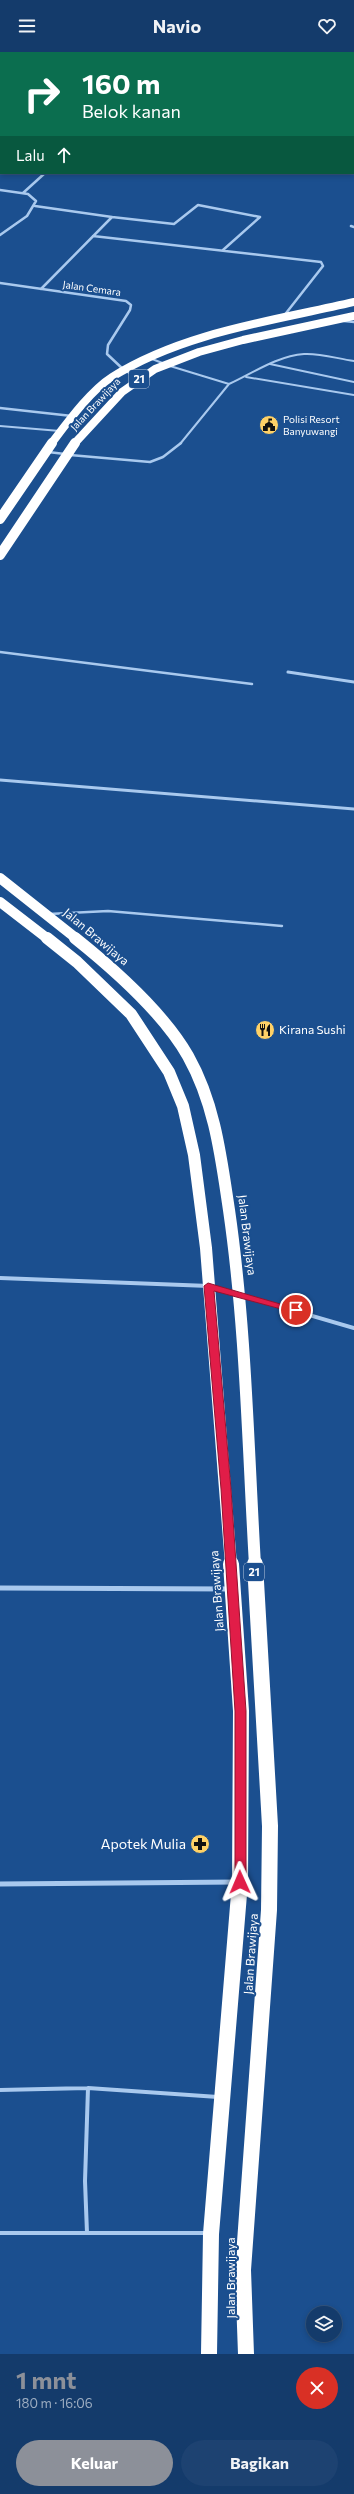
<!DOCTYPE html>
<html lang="id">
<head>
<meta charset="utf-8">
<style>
	body { margin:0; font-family:Commissioner,sans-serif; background:#1d4271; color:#f1f3f6; height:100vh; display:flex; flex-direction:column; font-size:15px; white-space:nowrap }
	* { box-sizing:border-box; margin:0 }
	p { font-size:13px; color:#9dadc1 }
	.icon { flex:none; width:22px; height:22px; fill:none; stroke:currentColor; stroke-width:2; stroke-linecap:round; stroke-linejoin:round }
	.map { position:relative; height:2302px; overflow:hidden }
	.side { display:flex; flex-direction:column; background:#143b6b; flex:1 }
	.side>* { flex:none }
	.banner { position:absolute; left:0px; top:0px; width:354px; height:122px; box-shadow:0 2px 6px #0003,0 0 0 1px #33557e; background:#0b6e4f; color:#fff; overflow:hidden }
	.tools { position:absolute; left:306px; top:2254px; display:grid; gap:8px }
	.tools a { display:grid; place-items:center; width:36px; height:36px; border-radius:50%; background:#143b6b; box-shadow:0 2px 6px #0003,0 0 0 1px #33557e; font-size:20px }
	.pin { position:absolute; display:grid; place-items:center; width:34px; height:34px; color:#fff; margin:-17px; border:2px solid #fff; border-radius:50%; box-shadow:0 1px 4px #0007 }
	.me { position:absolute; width:44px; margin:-22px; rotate:359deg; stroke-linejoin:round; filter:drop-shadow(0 0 3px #0008) }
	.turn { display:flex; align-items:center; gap:14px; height:84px; padding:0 16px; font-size:18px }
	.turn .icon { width:52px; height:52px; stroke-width:2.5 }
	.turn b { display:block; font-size:28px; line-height:34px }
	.then { display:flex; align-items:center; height:38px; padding:0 16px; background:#0003; gap:8px; font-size:15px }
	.round { display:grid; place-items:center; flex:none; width:42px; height:42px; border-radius:21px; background:#1d4271 }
	.summary { display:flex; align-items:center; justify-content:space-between; height:68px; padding:0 16px }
	h1 { font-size:24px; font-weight:700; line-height:30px; color:#8c9099 }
	.action { display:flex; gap:8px; margin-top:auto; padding:8px 16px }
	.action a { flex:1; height:46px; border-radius:24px; background:#8c9099; color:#fff; font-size:16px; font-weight:700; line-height:46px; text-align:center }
	.action a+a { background:#1d4271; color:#f1f3f6 }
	header { display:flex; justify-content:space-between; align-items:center; height:52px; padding:0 16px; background:#143b6b; font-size:18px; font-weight:700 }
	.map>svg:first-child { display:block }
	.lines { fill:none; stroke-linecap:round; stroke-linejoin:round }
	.lane-far2 { stroke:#a9c9ee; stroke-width:2 }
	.lane-far1 { stroke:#a9c9ee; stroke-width:2.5 }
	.lane { stroke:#a9c9ee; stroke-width:4 }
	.street-far3 { stroke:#a9c9ee; stroke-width:2.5 }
	.street-far2 { stroke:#a9c9ee; stroke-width:3 }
	.street-far1 { stroke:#a9c9ee; stroke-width:4 }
	.street { stroke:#a9c9ee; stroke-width:5 }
	.highway-far3 { stroke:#fff; stroke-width:8 }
	.highway-far2 { stroke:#fff; stroke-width:10 }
	.highway-far1 { stroke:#fff; stroke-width:12 }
	.highway { stroke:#fff; stroke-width:16 }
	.route { fill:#e11d48; stroke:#92132f }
	.labels { text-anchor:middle; stroke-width:4; stroke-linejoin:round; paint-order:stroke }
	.far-street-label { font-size:10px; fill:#fff; stroke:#1b4f8f }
	.far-poi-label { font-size:10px; fill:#fff; stroke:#1b4f8f; text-anchor:start }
	.shield { fill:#1b4f8f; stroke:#bbcadd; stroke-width:1 }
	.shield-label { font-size:11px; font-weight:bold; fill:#fff }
	.street-label { font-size:12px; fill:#fff; stroke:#1b4f8f }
	.poi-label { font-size:12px; fill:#fff; stroke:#1b4f8f; text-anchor:start }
	.near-poi-label { font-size:14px; fill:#fff; stroke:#1b4f8f; text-anchor:end }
</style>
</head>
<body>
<header><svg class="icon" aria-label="menu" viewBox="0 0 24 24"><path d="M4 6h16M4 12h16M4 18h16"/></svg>Navio<svg class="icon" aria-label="heart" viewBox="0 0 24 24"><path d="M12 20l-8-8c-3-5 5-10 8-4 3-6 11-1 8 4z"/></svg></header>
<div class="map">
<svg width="354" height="2302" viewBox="0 0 354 2302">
	<rect width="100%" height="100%" fill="#1b4f8f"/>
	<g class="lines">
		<!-- lane-far2 -->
		<path class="lane-far2" d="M152,307L165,312
			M270,312L354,330
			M170,314L229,332L180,392
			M246,325L354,343
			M229,332C253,321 277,304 304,302C321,301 338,307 354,309
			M0,374L60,379"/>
		<!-- lane-far1 -->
		<path class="lane-far1" d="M48,400L65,402
			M70,403L150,410L163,405L181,391
			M0,600L252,632
			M49,862L108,859L282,874"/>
		<!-- lane -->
		<path class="lane" d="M0,2038L88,2036
			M0,2181H207
			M87,2181L85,2129L88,2036L218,2045"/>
		<!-- street-far3 -->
		<path class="street-far3" d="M0,138L28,142L36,149L27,164L0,183
			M23,141L45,121
			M35,154L112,165
			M351,174L354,175
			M93,184L321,210L323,214L283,265
			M0,231L126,249L131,253L130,258L108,293L107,302L124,318L141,326
			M41,237L112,165L174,172L198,153L260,165L223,198
			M344,269L354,270
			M0,356L72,364"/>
		<!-- street-far2 -->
		<path class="street-far2" d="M288,620L354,630
			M0,728L354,757"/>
		<!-- street-far1 -->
		<path class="street-far1" d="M0,1226L209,1234L354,1276"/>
		<!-- street -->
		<path class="street" d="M0,1536L230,1537
			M0,1832L238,1830"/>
		<!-- highway-far3 -->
		<path class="highway-far3" d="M51,392C67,371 90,339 112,325C184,280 273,269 354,250
			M74,392L122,340L155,317L199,300L243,288L354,264"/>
		<!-- highway-far2 -->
		<path class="highway-far2" d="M0,467L52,391
			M0,503L75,391
			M0,826L77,887
			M0,850L48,887"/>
		<!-- highway-far1 -->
		<path class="highway-far1" d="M47,886L77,910L131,962L169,1020L183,1054L194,1103L206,1196L231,1513
			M75,886C115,918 163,960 188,1004C215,1052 221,1105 229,1158C246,1276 248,1395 255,1513"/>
		<!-- highway -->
		<path class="highway" d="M209,2302L211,2182L240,1830L241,1659L231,1512
			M246,2302L243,2218L269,1858L270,1774L255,1512"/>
	</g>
	<!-- route -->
	<path class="route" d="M208,1231L301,1258L296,1261L214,1239L231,1437L246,1659V1830L240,1834L235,1830V1659L221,1437L204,1234Z"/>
	<!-- icons -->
	<defs>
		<g id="civic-disc" transform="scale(1)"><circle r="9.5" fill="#ffd166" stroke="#1b4f8f"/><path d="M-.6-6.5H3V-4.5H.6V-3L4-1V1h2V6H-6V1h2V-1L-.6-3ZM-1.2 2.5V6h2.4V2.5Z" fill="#111"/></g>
		<g id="restaurant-disc" transform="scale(1)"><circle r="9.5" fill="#ffd166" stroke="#1b4f8f"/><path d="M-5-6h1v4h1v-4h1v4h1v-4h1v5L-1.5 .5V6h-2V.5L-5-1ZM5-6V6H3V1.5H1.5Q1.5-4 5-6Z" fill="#111"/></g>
		<g id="pharmacy-disc" transform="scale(1)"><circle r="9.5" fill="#ffd166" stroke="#1b4f8f"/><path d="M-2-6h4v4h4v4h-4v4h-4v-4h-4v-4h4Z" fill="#111"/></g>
	</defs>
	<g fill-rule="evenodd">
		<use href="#civic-disc" x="269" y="373"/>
		<use href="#restaurant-disc" x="265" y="978"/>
		<use href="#pharmacy-disc" x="200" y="1792"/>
	</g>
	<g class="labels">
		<!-- far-street labels -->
		<g class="far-street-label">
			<text transform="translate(92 236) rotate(8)" y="4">Jalan Cemara</text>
			<text transform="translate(95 352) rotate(-47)" y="4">Jalan Brawijaya</text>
		</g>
		<!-- far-poi labels -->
		<g class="far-poi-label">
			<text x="283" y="371">Polisi Resort<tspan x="283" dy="12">Banyuwangi</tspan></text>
		</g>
		<!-- shield labels -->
		<g class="shield">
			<rect x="129" y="318" width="20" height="18" rx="3"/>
			<rect x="244" y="1511" width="20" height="18" rx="3"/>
		</g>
		<g class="shield-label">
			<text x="139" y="331">21</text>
			<text x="254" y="1524">21</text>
		</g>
		<!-- street labels -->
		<g class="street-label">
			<text transform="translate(96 885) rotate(40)" y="4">Jalan Brawijaya</text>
			<text transform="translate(247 1183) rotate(83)" y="4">Jalan Brawijaya</text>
			<text transform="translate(217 1539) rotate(-94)" y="4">Jalan Brawijaya</text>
			<text transform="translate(251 1902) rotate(-86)" y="4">Jalan Brawijaya</text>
			<text transform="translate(231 2226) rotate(-90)" y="4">Jalan Brawijaya</text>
		</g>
		<!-- poi labels -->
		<g class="poi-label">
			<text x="279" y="982">Kirana Sushi</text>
		</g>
		<!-- near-poi labels -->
		<g class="near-poi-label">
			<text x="186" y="1797">Apotek Mulia</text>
		</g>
	</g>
</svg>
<div class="tools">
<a><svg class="icon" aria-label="layers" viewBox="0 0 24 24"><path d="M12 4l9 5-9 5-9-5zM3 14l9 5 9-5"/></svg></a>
</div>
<div class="pin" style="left:296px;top:1258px;background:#d93025"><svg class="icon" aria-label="arrive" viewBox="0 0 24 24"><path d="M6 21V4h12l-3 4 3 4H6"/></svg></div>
<svg class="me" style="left:240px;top:1830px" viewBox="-20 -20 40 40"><path d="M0-17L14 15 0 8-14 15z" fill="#e11d48" stroke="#fff" stroke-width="4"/></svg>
<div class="banner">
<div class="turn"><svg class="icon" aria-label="right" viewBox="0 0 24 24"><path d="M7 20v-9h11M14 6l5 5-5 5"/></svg><div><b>160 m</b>Belok kanan</div></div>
<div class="then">Lalu<svg class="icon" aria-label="ahead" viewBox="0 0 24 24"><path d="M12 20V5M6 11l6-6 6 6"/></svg></div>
</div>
</div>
<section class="side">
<div class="summary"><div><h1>1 mnt</h1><p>180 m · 16:06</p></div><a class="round" style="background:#d93025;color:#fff"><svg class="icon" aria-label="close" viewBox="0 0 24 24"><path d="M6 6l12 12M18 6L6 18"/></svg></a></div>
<div class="action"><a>Keluar</a><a>Bagikan</a></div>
</section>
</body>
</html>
